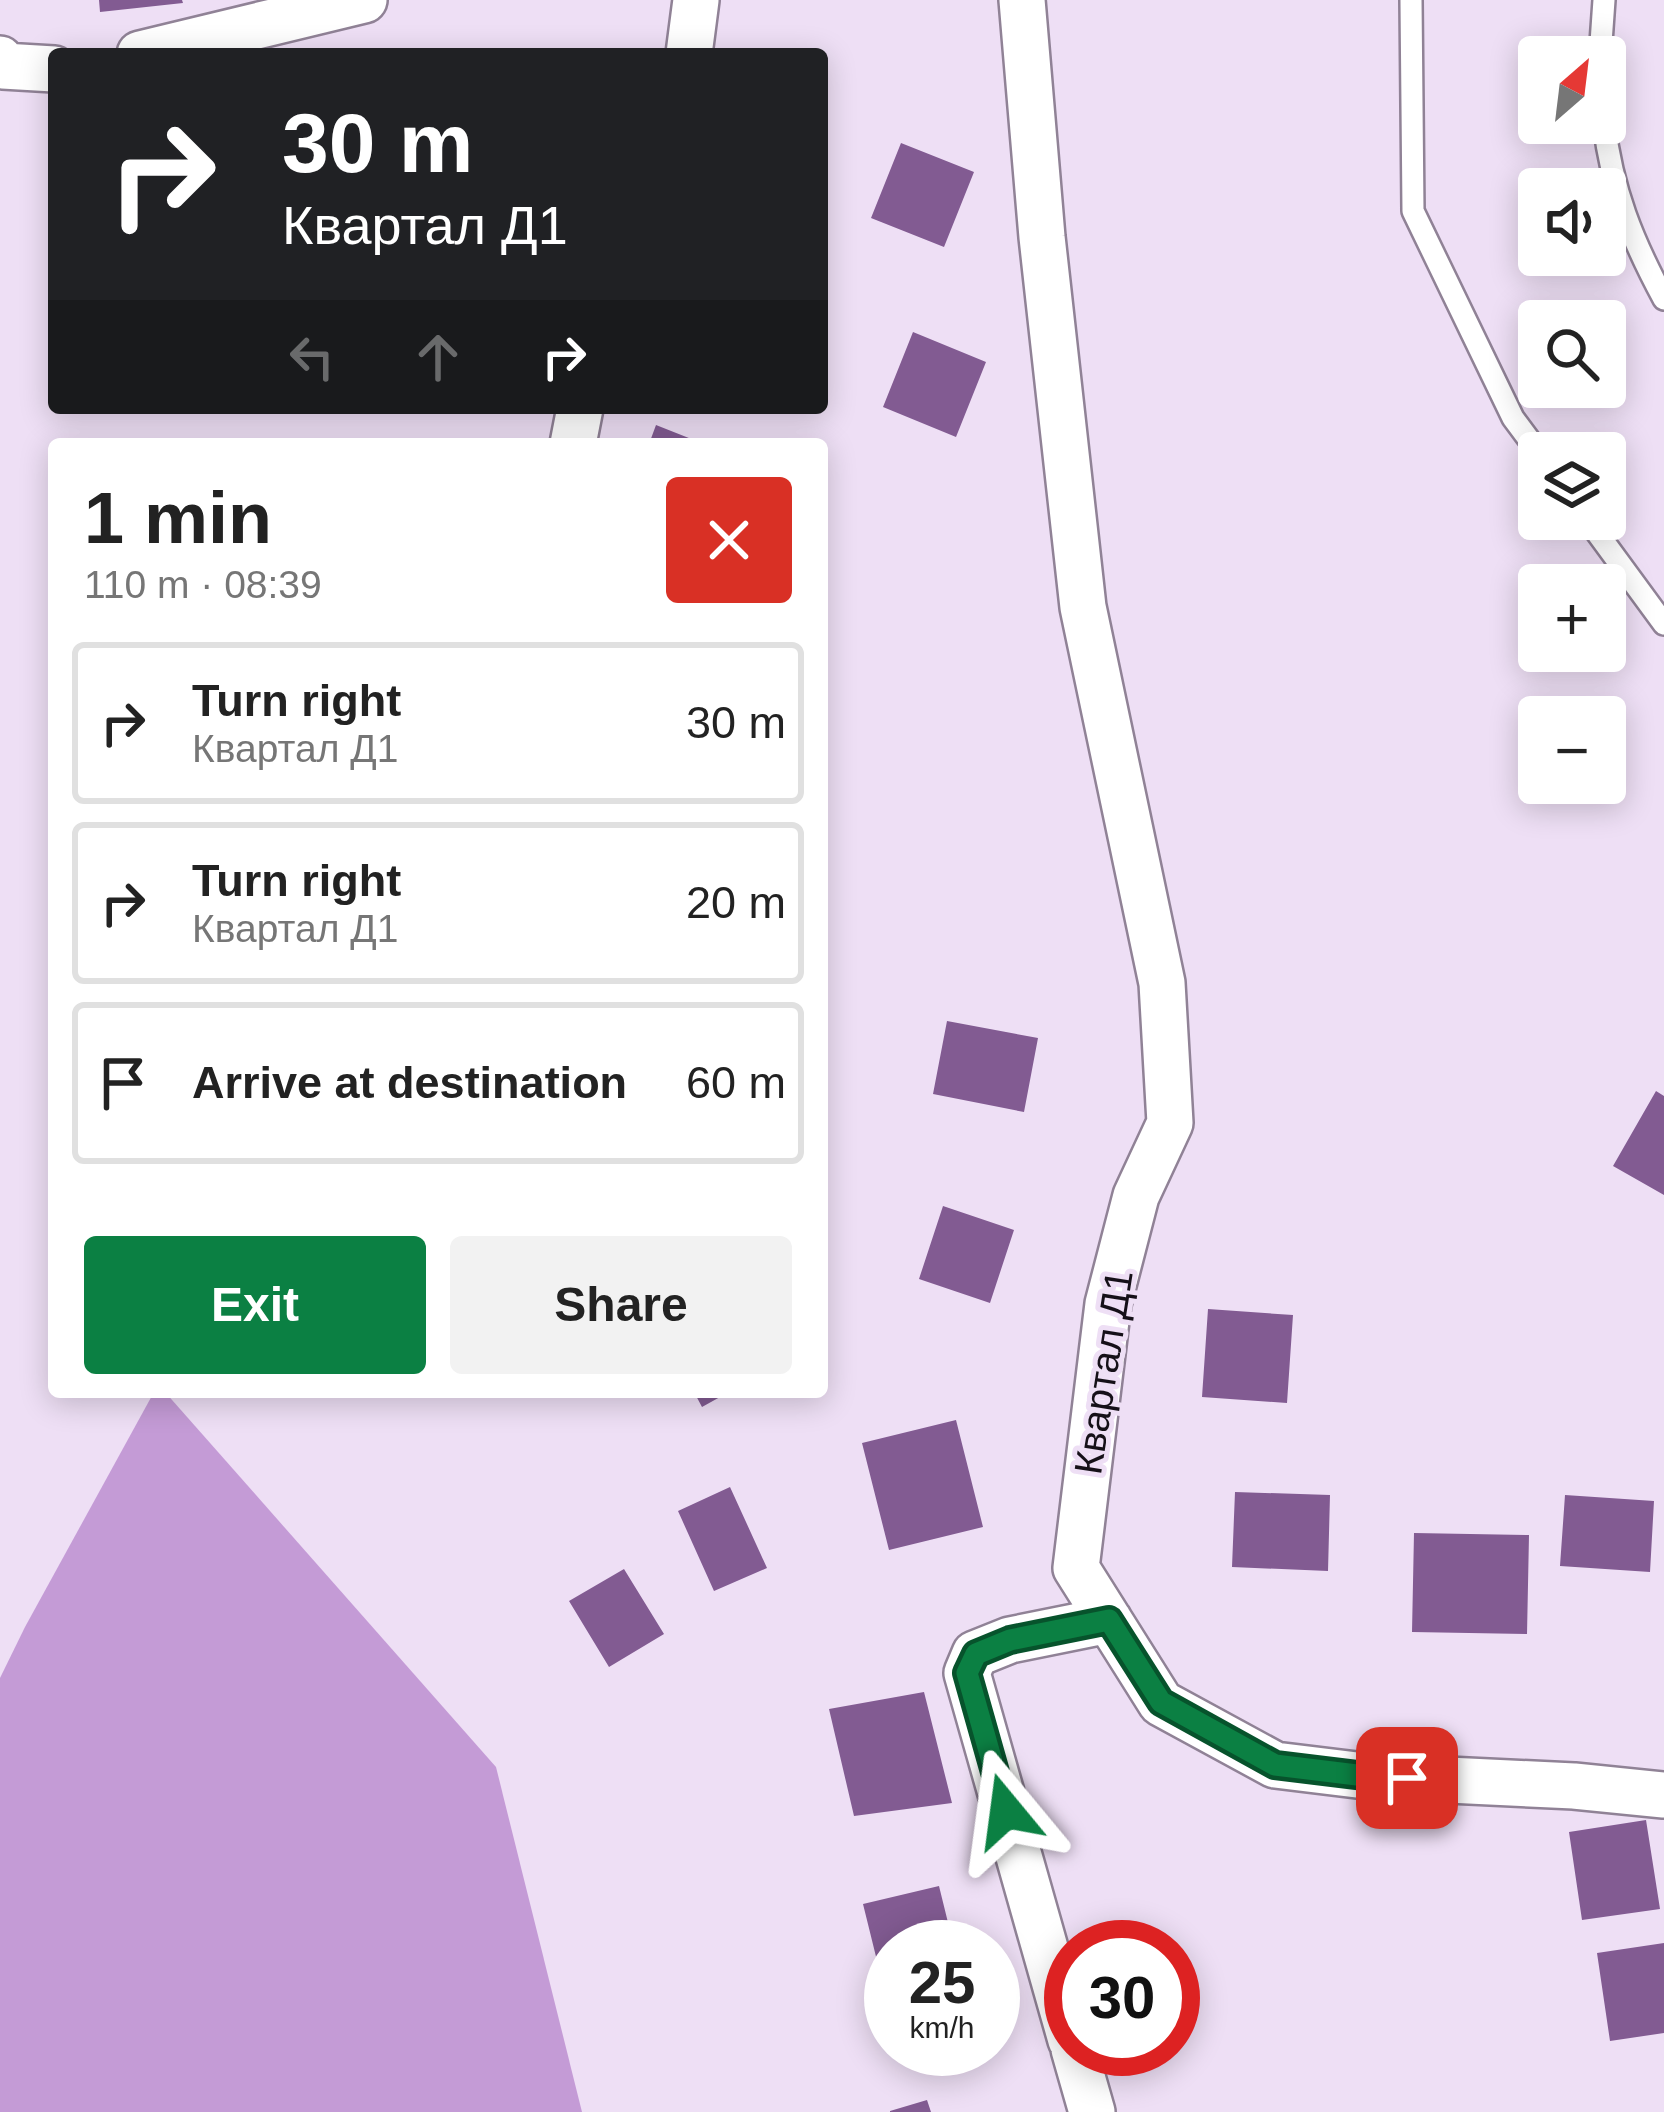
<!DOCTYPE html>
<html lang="en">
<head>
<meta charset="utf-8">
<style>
	body { margin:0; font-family:Arial,sans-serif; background:#f2f2f2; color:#222; height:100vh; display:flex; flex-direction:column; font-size:45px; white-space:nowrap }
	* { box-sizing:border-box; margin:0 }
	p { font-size:39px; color:#767676 }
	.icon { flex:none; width:66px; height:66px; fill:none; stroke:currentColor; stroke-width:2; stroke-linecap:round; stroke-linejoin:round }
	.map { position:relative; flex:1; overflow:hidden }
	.side { position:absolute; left:48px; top:438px; width:780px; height:960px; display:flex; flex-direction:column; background:#fff; border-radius:12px; box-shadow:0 6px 30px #0003 }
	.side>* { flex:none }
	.top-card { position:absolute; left:48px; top:48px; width:780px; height:366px; border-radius:12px; box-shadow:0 6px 30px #0003; background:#202124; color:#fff; overflow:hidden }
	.needle { width:78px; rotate:28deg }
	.tools { position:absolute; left:1518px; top:36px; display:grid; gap:24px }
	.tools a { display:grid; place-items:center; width:108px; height:108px; border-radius:12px; background:#fff; box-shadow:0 6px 30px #0003; font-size:60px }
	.speed { position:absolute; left:864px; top:1920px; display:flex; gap:24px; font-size:60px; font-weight:700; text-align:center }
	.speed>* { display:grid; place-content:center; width:156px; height:156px; border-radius:50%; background:#fff; box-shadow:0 6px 30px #0003; line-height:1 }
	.speed small { font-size:30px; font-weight:400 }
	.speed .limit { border:18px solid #d22; background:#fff; color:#111 }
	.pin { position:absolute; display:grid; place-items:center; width:102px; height:102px; color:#fff; margin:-51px; border-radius:24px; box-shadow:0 6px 18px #0006 }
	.me { position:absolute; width:132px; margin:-66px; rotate:344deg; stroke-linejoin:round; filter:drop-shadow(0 0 9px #0008) }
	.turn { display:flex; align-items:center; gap:42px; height:252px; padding:0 36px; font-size:54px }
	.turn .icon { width:156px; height:156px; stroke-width:2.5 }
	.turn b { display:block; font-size:84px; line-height:102px }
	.lanes { display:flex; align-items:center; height:114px; padding:0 36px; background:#0003; justify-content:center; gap:60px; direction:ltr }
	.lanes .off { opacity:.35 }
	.round { display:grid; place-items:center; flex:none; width:126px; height:126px; border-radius:12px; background:#f2f2f2 }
	.overview { display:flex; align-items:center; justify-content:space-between; height:204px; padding:0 36px }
	h1 { font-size:72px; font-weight:700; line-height:90px }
	.action { display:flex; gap:24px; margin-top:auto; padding:24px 36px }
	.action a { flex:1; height:138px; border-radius:12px; background:#0b8043; color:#fff; font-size:48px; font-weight:700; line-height:138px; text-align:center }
	.action a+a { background:#f2f2f2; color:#222 }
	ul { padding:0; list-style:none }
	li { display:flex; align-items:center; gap:36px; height:162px; margin:0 24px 18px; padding:0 12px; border:6px solid #e0e0e0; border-radius:12px }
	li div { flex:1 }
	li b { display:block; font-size:45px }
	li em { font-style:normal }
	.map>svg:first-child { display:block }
	.forest { fill:#c49bd6 }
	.building { fill:#825b92 }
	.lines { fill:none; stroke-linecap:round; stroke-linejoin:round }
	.service-casing { stroke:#908296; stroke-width:26 }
	.minor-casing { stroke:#908296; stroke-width:50 }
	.service { stroke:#fff; stroke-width:21 }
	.minor { stroke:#fff; stroke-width:45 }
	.route-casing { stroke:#07532c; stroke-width:30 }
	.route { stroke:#0b8043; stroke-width:21 }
	.labels { text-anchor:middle; stroke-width:10; stroke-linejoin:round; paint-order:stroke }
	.street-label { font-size:39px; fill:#151018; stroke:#eedff5 }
</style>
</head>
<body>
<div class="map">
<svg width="1664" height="2112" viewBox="0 0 1664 2112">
	<rect width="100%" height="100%" fill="#eedff5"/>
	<!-- forest -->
	<path class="forest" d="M154,1392H165L496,1767L582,2112H0V1678L25,1627Z"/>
	<!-- building -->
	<path class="building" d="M99,0H182L183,3L100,12Z
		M901,143L974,172L944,247L871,218Z
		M913,332L986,362L956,437L883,407Z
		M656,425L704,444H649Z
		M947,1021L1038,1038L1024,1112L933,1094Z
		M1656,1091L1664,1096V1195L1613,1166Z
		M943,1206L1014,1230L990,1303L919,1279Z
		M1208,1309L1293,1315L1287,1403L1202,1397Z
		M694,1392H729L702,1407Z
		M956,1420L983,1527L889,1550L862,1443Z
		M730,1487L767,1568L714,1591L678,1511Z
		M1235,1492L1330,1495L1328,1571L1232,1567Z
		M1565,1495L1654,1501L1650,1572L1560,1566Z
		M1414,1533L1529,1535L1527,1634L1412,1632Z
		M624,1569L664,1634L609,1667L569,1601Z
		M924,1692L952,1803L854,1816L829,1709Z
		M1646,1820L1660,1909L1582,1920L1569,1832Z
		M939,1886L954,1947H891V1987L884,1989L863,1904Z
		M1664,1943V2033L1610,2041L1597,1953Z
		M927,2100L931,2112H890V2111Z"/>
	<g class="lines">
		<!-- service casing -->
		<g class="service-casing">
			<path id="service" d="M1411,0L1413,211L1513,418L1539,453
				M1600,57L1604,0
				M1604,123C1612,190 1632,240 1664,299
				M1587,519L1664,624"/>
		</g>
		<!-- minor casing -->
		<g class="minor-casing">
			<path id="minor" d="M1022,0L1042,237L1083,607L1162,983L1170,1123L1136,1196L1108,1304L1076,1568L1161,1703L1275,1765L1365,1776L1574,1786L1664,1795
				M140,54L364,0
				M689,54L696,0
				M0,59L3,66L54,69
				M573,444L580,408
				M1071,2040L967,1673L975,1654L1010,1640L1109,1620
				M1074,2049L1092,2112"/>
		</g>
		<!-- service -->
		<use href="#service" class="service"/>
		<!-- minor -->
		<use href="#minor" class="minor"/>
	</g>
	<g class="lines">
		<!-- route casing -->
		<g class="route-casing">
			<path id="route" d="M1006,1811L967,1673L976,1654L1010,1640L1109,1620L1161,1702L1275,1765L1365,1776L1407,1778"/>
		</g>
		<!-- route -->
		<use href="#route" class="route"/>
	</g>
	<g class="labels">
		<!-- street labels -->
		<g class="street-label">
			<text transform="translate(1103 1372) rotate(-81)" y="14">Квартал Д1</text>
		</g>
	</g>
</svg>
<div class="tools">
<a><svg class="needle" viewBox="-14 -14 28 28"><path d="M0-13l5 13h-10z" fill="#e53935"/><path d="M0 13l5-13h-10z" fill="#767676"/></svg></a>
<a><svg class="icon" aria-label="sound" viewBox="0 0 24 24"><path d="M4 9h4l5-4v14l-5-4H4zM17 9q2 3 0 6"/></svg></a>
<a><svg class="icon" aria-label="search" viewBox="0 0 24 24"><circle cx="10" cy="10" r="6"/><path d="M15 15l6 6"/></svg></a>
<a><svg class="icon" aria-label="layers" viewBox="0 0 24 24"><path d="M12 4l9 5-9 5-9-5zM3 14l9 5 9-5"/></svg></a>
<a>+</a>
<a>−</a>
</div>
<div class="speed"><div>25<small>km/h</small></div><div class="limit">30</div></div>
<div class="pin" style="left:1407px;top:1778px;background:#d93025"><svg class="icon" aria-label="arrive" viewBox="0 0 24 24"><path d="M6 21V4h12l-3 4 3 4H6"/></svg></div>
<svg class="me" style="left:1006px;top:1811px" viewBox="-20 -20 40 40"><path d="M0-17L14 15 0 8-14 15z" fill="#0b8043" stroke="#fff" stroke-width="4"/></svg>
<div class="top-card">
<div class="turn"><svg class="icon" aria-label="right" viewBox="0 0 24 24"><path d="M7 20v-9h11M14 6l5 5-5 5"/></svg><div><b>30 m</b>Квартал Д1</div></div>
<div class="lanes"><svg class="icon off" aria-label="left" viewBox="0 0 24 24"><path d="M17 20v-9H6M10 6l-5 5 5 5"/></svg><svg class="icon off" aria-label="ahead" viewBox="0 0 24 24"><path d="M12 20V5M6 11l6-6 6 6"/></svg><svg class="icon" aria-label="right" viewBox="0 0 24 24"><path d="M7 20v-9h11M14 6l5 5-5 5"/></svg></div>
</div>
<section class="side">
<div class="overview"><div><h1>1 min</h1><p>110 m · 08:39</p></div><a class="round" style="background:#d93025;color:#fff"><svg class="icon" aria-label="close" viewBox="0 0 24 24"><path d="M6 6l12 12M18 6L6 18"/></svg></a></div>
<ul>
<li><svg class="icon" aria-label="right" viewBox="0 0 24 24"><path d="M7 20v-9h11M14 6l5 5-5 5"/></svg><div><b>Turn right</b><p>Квартал Д1</p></div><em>30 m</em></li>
<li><svg class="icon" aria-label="right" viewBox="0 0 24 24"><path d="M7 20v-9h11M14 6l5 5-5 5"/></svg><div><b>Turn right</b><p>Квартал Д1</p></div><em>20 m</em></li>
<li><svg class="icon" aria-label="arrive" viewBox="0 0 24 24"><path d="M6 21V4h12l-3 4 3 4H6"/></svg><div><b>Arrive at destination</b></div><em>60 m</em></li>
</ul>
<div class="action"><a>Exit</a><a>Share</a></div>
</section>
</div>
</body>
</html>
